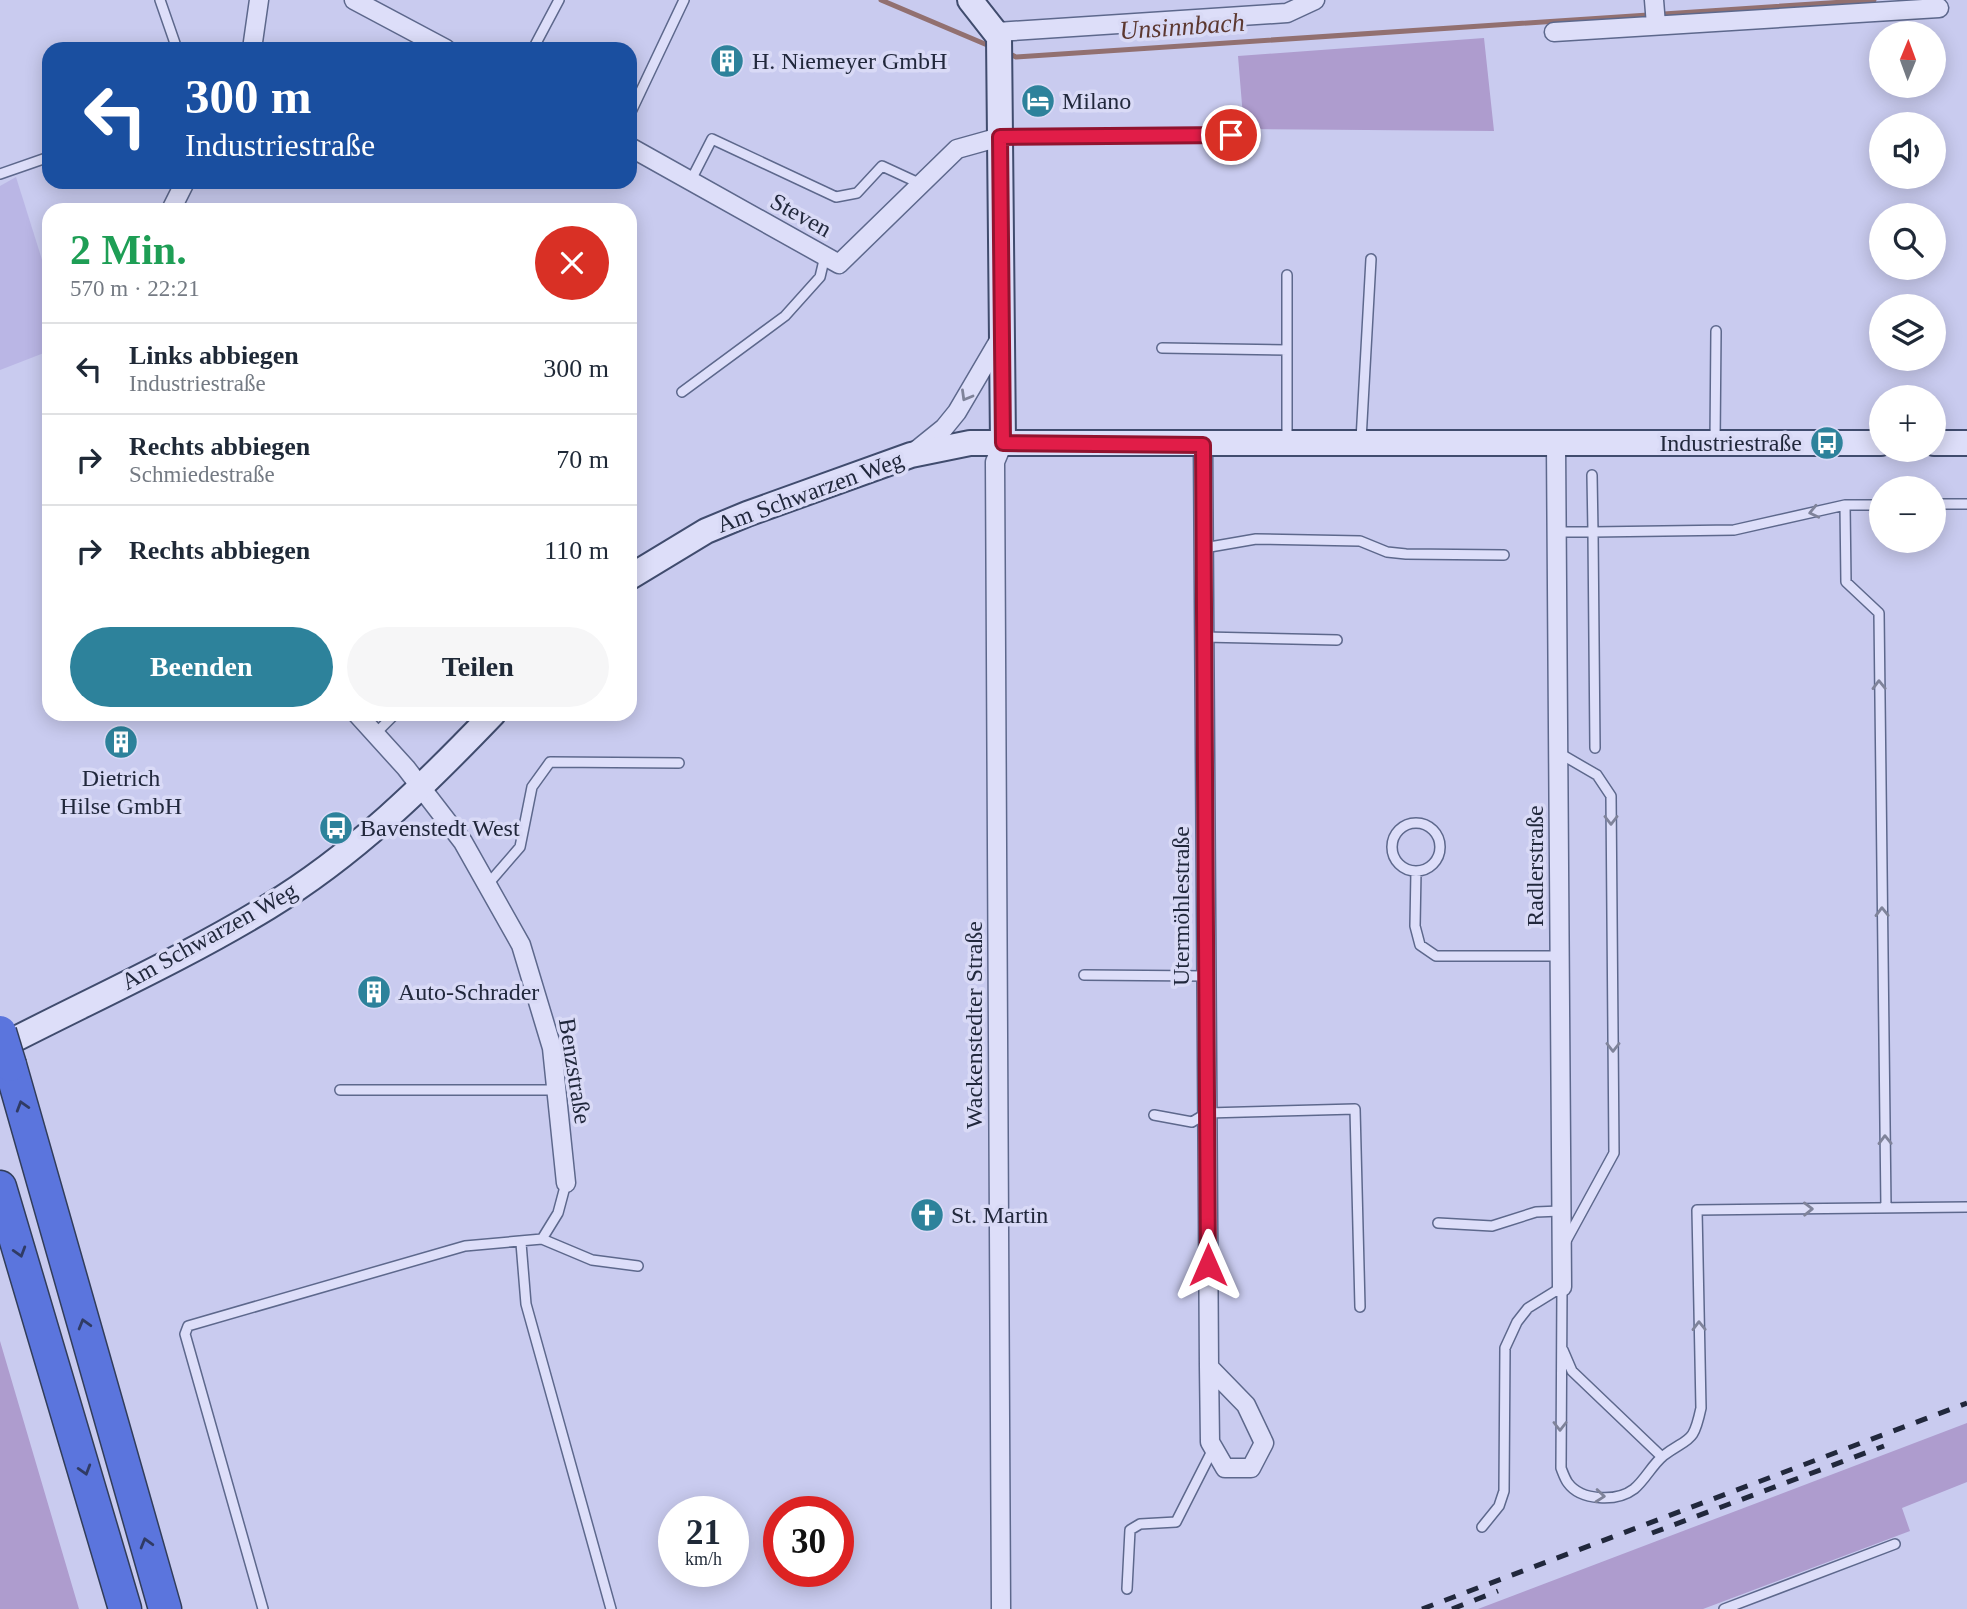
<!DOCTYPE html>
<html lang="de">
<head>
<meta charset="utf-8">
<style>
	body { margin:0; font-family:Georgia,serif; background:#f6f6f7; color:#1f2937; height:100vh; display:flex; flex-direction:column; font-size:26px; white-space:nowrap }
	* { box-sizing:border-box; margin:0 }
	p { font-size:23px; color:#747a83 }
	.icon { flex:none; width:38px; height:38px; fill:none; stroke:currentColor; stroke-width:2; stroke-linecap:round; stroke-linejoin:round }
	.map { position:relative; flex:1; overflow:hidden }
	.drawer { position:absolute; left:42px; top:203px; width:595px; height:518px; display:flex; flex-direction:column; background:#fff; border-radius:21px; box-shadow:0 4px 18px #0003 }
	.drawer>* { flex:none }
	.banner { position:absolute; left:42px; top:42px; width:595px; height:147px; border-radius:21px; box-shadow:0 4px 18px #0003; background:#1a4fa0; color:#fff; overflow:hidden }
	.needle { width:46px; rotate:1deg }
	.fabs { position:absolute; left:1869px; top:21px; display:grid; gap:14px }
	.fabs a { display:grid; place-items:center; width:77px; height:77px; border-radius:50%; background:#fff; box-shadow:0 4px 18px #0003; font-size:35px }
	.speed { position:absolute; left:658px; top:1496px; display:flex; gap:14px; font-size:35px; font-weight:700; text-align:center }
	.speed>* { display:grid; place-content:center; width:91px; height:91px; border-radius:50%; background:#fff; box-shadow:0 4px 18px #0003; line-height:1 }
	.speed small { font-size:18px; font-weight:400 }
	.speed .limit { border:10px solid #d22; background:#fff; color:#111 }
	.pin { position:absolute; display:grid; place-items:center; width:60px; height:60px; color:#fff; margin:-30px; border:4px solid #fff; border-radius:50%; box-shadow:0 2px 7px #0007 }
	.me { position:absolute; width:77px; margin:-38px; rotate:0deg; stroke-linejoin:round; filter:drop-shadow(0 0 5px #0008) }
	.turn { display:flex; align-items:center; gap:24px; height:147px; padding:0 28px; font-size:32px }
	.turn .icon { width:91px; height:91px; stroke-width:2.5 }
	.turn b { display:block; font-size:49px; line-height:60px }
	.round { display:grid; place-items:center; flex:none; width:74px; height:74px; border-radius:37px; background:#f6f6f7 }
	.headline { display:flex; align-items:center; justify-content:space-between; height:119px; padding:0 28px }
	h1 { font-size:42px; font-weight:700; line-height:52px; color:#1e9e55 }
	.primary-button { display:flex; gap:14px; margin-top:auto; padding:14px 28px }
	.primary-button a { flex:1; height:80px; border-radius:42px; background:#2d829b; color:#fff; font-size:28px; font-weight:700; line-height:80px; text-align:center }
	.primary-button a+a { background:#f6f6f7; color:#1f2937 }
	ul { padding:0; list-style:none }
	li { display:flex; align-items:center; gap:21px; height:91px; padding:0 28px; border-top:2px solid #e0e1e3 }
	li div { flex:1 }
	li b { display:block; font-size:26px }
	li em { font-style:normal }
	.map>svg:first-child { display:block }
	.farmland { fill:#bab6e5 }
	.green { fill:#ae9cce }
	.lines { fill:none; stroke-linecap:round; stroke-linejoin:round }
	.stream { stroke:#927070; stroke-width:5 }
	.lane-casing { stroke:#5d688c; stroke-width:12 }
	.street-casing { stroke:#5d688c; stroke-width:21 }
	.secondary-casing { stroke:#404c6e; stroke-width:28 }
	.highway-casing { stroke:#313d5a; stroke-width:35 }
	.lane { stroke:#dddef9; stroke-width:9 }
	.street { stroke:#dddef9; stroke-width:18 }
	.secondary { stroke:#dddef9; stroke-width:24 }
	.highway { stroke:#5b75dd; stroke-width:32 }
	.rail { stroke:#21283c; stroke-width:5; stroke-dasharray:12 12; stroke-linecap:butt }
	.highway-bridge-casing { stroke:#313d5a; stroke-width:35; stroke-linecap:butt }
	.highway-bridge { stroke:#5b75dd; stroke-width:32 }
	.oneway { stroke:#7f839a }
	.oneway2 { stroke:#303b64 }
	.route-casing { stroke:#92132f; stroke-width:18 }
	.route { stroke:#e11d48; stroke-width:12 }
	.labels { text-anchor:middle; stroke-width:7; stroke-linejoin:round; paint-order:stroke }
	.poi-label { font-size:24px; fill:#21283c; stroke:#d9daf6; text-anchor:start }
	.street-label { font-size:24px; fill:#21283c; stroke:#d9daf6 }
	.water-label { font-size:26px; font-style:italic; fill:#5c3830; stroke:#d9daf6 }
</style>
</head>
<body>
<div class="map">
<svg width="1967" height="1609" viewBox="0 0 1967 1609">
	<rect width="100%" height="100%" fill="#c9cbef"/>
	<!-- farmland -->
	<path class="farmland" d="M16,177L49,282V351L0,370V186Z"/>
	<!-- green -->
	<path class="green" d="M1484,38L1494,131L1244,129L1238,56Z
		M0,1341L79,1609H0Z
		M1967,1423V1482L1902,1508L1910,1531L1703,1609H1478Z"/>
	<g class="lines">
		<!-- stream -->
		<path class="stream" d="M881,0L992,47
			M1008,53L1016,57L1874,0"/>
		<!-- lane casing -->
		<g class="lane-casing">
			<path id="lane" d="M160,0L177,49
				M533,49L559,0
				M630,114L684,0
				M1002,137L1231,135
				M0,174L49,157
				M690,182L712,139L836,197L857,193L882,166L921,184
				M1287,275V440
				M1162,348L1287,350
				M682,392L785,316L820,277L825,256
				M1361,440L1371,259
				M1715,442L1716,331
				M1592,475L1593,532L1734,530L1845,505H1881
				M1934,504H1967
				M1845,505L1846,582L1879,613L1886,1208
				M1557,532H1593L1595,748
				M1204,548L1256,539L1360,541L1387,552L1406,554L1504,555
				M1204,637L1337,640
				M375,734L395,714
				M1559,753L1597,775L1611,796L1614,1153L1566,1241
				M1392 847a24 24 0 1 1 48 0a24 24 0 1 1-48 0Z
				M1416,871L1415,926L1420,945L1436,956H1560
				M488,884L520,847L532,787L550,762L679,763
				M1084,975L1206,976
				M340,1090H556
				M1154,1115L1192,1122L1207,1113L1355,1109L1360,1307
				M1438,1223L1492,1226L1536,1212L1560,1211
				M542,1239L592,1260L638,1266
				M521,1243L526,1304L611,1609
				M1562,1287L1561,1468C1563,1473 1565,1479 1568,1483C1581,1501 1617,1502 1634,1489C1645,1480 1652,1465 1663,1456C1690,1436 1693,1445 1701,1408L1697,1210L1967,1207
				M1563,1350L1572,1371L1662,1457
				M1482,1527L1499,1506L1504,1491L1505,1348L1517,1322L1528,1308L1562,1287
				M1127,1589L1130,1530L1140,1524L1176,1522L1213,1449
				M263,1609L185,1334L188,1326L465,1246L542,1239L558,1213L566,1183
				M1724,1609L1895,1544"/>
		</g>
		<!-- street casing -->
		<g class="street-casing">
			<path id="street" d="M354,0L446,49
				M1654,0L1656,25
				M997,32L1287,13L1315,0
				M1554,32L1939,8
				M252,49L259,0
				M630,147L839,264L957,149L1000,137
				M171,210L185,182
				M1203,445L1209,1367L1210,1442L1225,1468H1251L1264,1443L1246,1405L1209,1367
				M1556,445L1562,1287
				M913,453L944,428L957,412L1001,337
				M357,714L406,768L463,842L521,945L552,1048L566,1183
				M1001,1609L995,462L1003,443"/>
		</g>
		<!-- secondary casing -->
		<g class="secondary-casing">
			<path id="secondary" d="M970,0L999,37L1003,443
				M1934,443H1967
				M630,577L706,531L747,514L911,455L970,443H1881
				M0,1047C89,1001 183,959 268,907C354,855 425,785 493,714"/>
		</g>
		<!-- highway casing -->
		<g class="highway-casing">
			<path id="highway" d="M10,1065L165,1609
				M0,1187L125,1609"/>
		</g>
		<!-- lane -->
		<use href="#lane" class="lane"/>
		<!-- street -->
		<use href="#street" class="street"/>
		<!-- secondary -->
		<use href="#secondary" class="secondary"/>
		<!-- highway -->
		<use href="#highway" class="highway"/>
		<!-- rail -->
		<path class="rail" d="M1652,1533L1884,1446
			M1422,1609L1967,1403
			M1452,1609L1498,1591"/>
		<!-- highway-bridge casing -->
		<g class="highway-bridge-casing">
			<path id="highway-bridge" d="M0,1032L10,1065"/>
		</g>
		<!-- highway-bridge -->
		<use href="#highway-bridge" class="highway-bridge"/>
	</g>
	<!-- one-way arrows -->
	<defs><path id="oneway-chevron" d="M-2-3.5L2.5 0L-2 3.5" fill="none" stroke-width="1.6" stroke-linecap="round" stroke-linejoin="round" transform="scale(1.75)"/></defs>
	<g class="oneway">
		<use href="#oneway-chevron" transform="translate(966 396) rotate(120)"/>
		<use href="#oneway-chevron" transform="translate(1814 512) rotate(167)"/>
		<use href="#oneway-chevron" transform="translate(1879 685) rotate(-91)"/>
		<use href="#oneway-chevron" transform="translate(1611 820) rotate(90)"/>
		<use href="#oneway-chevron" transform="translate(1882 912) rotate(-91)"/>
		<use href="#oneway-chevron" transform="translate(1613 1047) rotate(90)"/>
		<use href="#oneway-chevron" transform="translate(1885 1140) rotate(-91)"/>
		<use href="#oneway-chevron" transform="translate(1808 1209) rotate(-1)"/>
		<use href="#oneway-chevron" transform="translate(1699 1326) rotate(-91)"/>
		<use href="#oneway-chevron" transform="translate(1560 1426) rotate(90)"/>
		<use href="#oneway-chevron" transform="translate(1600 1496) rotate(5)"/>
	</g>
	<g class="oneway2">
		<use href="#oneway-chevron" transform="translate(22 1106) rotate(-107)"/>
		<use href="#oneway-chevron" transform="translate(20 1252) rotate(73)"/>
		<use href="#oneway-chevron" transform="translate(84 1324) rotate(-106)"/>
		<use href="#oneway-chevron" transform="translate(85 1470) rotate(73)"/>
		<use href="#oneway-chevron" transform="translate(146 1543) rotate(-106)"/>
	</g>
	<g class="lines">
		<!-- route casing -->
		<g class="route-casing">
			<path id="route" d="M1208,1265L1203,445L1003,443L1000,137L1231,135"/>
		</g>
		<!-- route -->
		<use href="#route" class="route"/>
	</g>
	<!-- icons -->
	<defs>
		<g id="building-disc" transform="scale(1.75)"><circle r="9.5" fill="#2d829b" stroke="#d9daf6"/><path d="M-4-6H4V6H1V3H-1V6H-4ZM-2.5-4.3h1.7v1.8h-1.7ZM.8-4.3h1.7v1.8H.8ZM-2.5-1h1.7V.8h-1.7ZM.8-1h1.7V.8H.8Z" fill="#fff"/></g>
		<g id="hotel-disc" transform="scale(1.75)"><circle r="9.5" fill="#2d829b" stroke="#d9daf6"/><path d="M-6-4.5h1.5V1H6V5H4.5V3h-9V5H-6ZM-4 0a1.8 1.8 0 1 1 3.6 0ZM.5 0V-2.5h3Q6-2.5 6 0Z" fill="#fff"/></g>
		<g id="bus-disc" transform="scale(1.75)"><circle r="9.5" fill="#2d829b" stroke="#d9daf6"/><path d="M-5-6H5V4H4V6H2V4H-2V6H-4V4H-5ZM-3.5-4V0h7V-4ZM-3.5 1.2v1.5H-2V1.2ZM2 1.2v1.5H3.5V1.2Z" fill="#fff"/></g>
		<g id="church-disc" transform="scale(1.75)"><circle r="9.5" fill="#2d829b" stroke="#d9daf6"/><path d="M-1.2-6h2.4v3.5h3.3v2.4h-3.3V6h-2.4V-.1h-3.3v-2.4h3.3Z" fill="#fff"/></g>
	</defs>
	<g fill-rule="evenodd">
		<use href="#building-disc" x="727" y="61"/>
		<use href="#hotel-disc" x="1038" y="101"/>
		<use href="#bus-disc" x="1827" y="443"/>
		<use href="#building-disc" x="121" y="742"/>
		<use href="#bus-disc" x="336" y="828"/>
		<use href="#building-disc" x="374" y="992"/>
		<use href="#church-disc" x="927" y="1215"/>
	</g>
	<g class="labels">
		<!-- poi labels -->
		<g class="poi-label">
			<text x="752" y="69">H. Niemeyer GmbH</text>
			<text x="1062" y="109">Milano</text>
			<text x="1802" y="451" text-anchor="end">Industriestraße</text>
			<text x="121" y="786" text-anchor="middle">Dietrich<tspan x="121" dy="28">Hilse GmbH</tspan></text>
			<text x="360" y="836">Bavenstedt West</text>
			<text x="398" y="1000">Auto-Schrader</text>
			<text x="951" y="1223">St. Martin</text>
		</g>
		<!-- street labels -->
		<g class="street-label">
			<text transform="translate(801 215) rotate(29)" y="8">Steven</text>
			<text transform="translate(810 492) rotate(-20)" y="8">Am Schwarzen Weg</text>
			<text transform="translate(1535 866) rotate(-90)" y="8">Radlerstraße</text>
			<text transform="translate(1181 906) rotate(-90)" y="8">Utermöhlestraße</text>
			<text transform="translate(209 936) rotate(-29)" y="8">Am Schwarzen Weg</text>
			<text transform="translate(974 1025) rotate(-90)" y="8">Wackenstedter Straße</text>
			<text transform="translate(575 1071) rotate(81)" y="8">Benzstraße</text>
		</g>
		<!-- water labels -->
		<g class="water-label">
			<text transform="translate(1182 26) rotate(-4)" y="9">Unsinnbach</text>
		</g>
	</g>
</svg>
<div class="fabs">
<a><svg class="needle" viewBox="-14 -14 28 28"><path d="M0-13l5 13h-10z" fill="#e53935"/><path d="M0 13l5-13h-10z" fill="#747a83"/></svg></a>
<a><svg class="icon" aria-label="sound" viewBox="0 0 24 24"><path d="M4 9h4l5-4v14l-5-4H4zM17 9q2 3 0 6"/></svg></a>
<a><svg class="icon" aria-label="search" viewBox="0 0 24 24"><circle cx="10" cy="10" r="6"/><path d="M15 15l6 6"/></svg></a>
<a><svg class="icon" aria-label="layers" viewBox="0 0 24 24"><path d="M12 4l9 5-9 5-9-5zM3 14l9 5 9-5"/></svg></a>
<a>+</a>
<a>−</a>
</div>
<div class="speed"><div>21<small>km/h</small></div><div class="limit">30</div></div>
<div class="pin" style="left:1231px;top:135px;background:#d93025"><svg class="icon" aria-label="arrive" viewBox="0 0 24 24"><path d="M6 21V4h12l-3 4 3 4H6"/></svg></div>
<svg class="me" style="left:1208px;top:1265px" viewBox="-20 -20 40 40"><path d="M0-17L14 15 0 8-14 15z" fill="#e11d48" stroke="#fff" stroke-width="4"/></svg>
<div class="banner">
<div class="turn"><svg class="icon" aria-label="left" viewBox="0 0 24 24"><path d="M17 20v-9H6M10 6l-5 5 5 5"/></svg><div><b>300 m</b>Industriestraße</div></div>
</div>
<section class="drawer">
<div class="headline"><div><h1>2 Min.</h1><p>570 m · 22:21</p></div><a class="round" style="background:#d93025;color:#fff"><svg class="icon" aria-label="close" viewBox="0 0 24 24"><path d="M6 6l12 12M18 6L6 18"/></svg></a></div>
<ul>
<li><svg class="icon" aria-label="left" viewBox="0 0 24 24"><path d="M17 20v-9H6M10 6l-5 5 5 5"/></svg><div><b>Links abbiegen</b><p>Industriestraße</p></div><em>300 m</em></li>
<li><svg class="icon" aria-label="right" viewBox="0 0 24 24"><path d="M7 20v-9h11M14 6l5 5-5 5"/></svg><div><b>Rechts abbiegen</b><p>Schmiedestraße</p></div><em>70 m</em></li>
<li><svg class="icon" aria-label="right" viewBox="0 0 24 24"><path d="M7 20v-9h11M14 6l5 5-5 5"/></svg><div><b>Rechts abbiegen</b></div><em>110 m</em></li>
</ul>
<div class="primary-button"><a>Beenden</a><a>Teilen</a></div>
</section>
</div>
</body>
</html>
